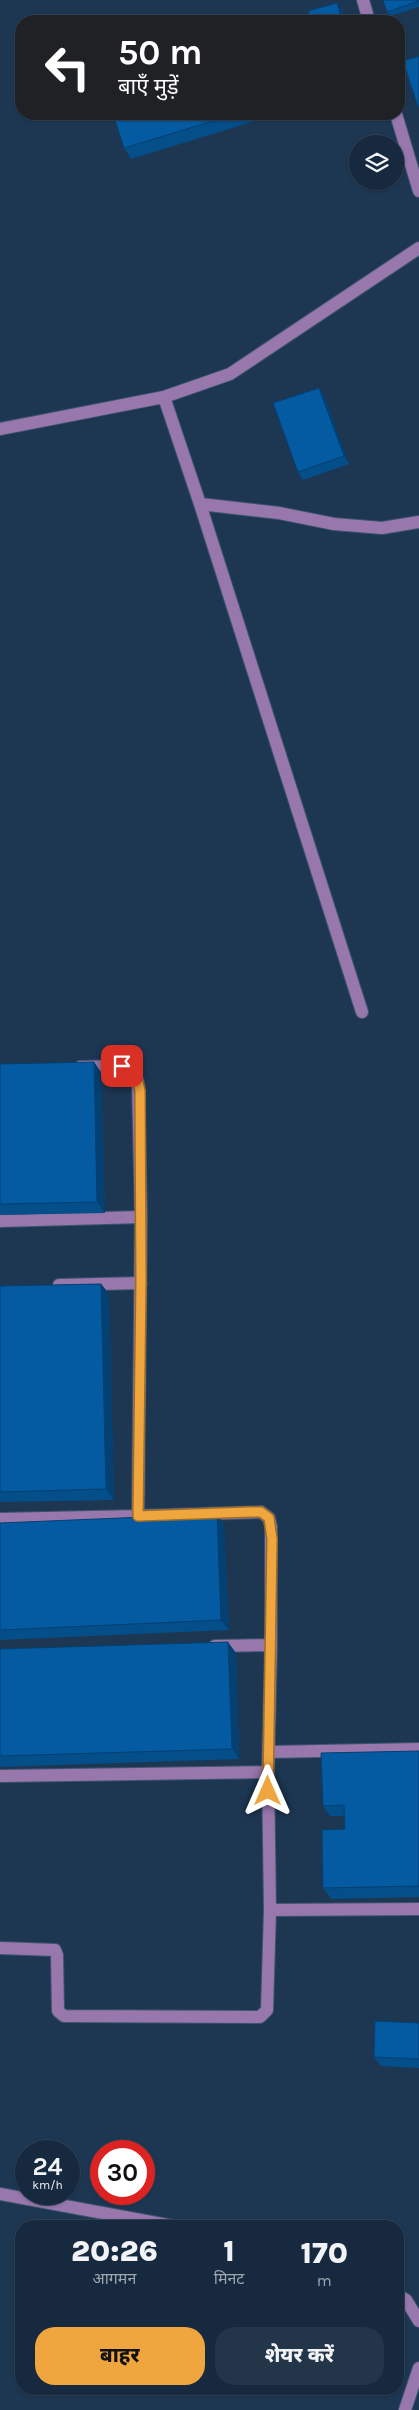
<!DOCTYPE html>
<html lang="hi">
<head>
<meta charset="utf-8">
<style>
	body { margin:0; font-family:Karla,"Noto Sans Devanagari",sans-serif; background:#233549; color:#f1f3f6; height:100vh; display:flex; flex-direction:column; font-size:19px; white-space:nowrap }
	* { box-sizing:border-box; margin:0 }
	p { font-size:16px; color:#9ea6b0 }
	.icon { flex:none; width:28px; height:28px; fill:none; stroke:currentColor; stroke-width:2; stroke-linecap:round; stroke-linejoin:round }
	.map { position:relative; flex:1; overflow:hidden }
	.drawer { position:absolute; left:15px; top:2220px; width:389px; height:175px; display:flex; flex-direction:column; background:#16293e; border-radius:20px; box-shadow:0 1px 4px #0004,0 0 0 1px #354558 }
	.drawer>* { flex:none }
	.guide { position:absolute; left:15px; top:15px; width:390px; height:105px; border-radius:20px; box-shadow:0 1px 4px #0004,0 0 0 1px #354558; background:#202124; color:#fff; overflow:hidden }
	.tools { position:absolute; left:349px; top:135px; display:grid; gap:10px }
	.tools a { display:grid; place-items:center; width:55px; height:55px; border-radius:50%; background:#16293e; box-shadow:0 1px 4px #0004,0 0 0 1px #354558; font-size:25px }
	.speed { position:absolute; left:15px; top:2140px; display:flex; gap:10px; font-size:25px; font-weight:700; text-align:center }
	.speed>* { display:grid; place-content:center; width:65px; height:65px; border-radius:50%; background:#16293e; box-shadow:0 1px 4px #0004,0 0 0 1px #354558; line-height:1 }
	.speed small { font-size:12px; font-weight:400 }
	.speed .limit { border:8px solid #d22; background:#fff; color:#111 }
	.pin { position:absolute; display:grid; place-items:center; width:42px; height:42px; color:#fff; margin:-21px; border-radius:10px; box-shadow:0 2px 8px #0006 }
	.me { position:absolute; width:55px; margin:-28px; rotate:0deg; stroke-linejoin:round; filter:drop-shadow(0 0 4px #0008) }
	.turn { display:flex; align-items:center; gap:18px; height:105px; padding:0 20px; font-size:22px }
	.turn .icon { width:65px; height:65px; stroke-width:2.5 }
	.turn b { display:block; font-size:35px; line-height:42px }
	.eta { display:flex; justify-content:space-evenly; align-items:center; height:85px; text-align:center }
	.eta b { font-size:30px; font-weight:800; line-height:35px }
	.primary-button { display:flex; gap:10px; margin-top:auto; padding:10px 20px }
	.primary-button a { flex:1; height:58px; border-radius:20px; background:#f0a63f; color:#111; font-size:20px; font-weight:800; line-height:58px; text-align:center }
	.primary-button a+a { background:#233549; color:#f1f3f6 }
	.map>svg:first-child { display:block }
	.lines { fill:none; stroke-linecap:round; stroke-linejoin:round }
	.minor-casing { stroke:#3d556f; stroke-width:14 }
	.minor { stroke:#9877ad; stroke-width:12 }
	.wall { fill:#044e8a }
	.shaded-wall { fill:#044071 }
	.building { fill:#055ba1; stroke:#044071 }
	.route-casing { stroke:#9c6c29; stroke-width:12 }
	.route { stroke:#f0a63f; stroke-width:9 }
</style>
</head>
<body>
<div class="map">
<svg width="419" height="2410" viewBox="0 0 419 2410">
	<rect width="100%" height="100%" fill="#1d3753"/>
	<g class="lines">
		<!-- minor casing -->
		<g class="minor-casing">
			<path id="minor" d="M363,0L369,21
				M396,114L419,191
				M164,397L200,504L279,513L334,524L382,528L419,522
				M0,429L164,397L230,374L419,248
				M200,504L362,1012
				M0,1221L141,1217
				M59,1285L141,1283
				M0,1519L138,1516
				M215,1646L271,1645
				M269,1752L419,1749
				M0,1776L268,1772
				M270,1910L419,1909
				M0,1948L55,1950L57,1955L58,2011L64,2016L260,2017L267,2010L270,1910L268,1772L271,1645V1527L269,1518L261,1512L138,1516L141,1217L138,1082L133,1071L122,1066L80,1067
				M0,2194L173,2226
				M398,2295L406,2300L419,2321
				M405,2410L419,2368"/>
		</g>
		<!-- minor -->
		<use href="#minor" class="minor"/>
	</g>
	<!-- wall -->
	<path class="wall" d="M419,0V7L390,16L387,12Z
		M113,114H278L131,159L124,148Z
		M319,388L324,395L349,464L303,480L298,472Z
		M0,1064L101,1072L105,1213L0,1215Z
		M101,1284L109,1294L114,1500L0,1502V1286Z
		M0,1523L224,1524L229,1630L0,1640Z
		M0,1649L236,1653L239,1759L0,1767Z
		M419,1751V1897L331,1899L323,1888L345,1829V1816H330L323,1806Z
		M419,2023V2068L381,2066L374,2057Z"/>
	<!-- shaded-wall -->
	<path class="shaded-wall" d="M337,3L344,13L347,21H342Z
		M319,388L324,395L349,464L344,456Z
		M94,1062L101,1072L105,1213L97,1202Z
		M101,1284L109,1294L114,1500L106,1489Z
		M217,1514L224,1524L229,1630L221,1620Z
		M228,1642L236,1653L239,1759L232,1749Z"/>
	<!-- building -->
	<path class="building" d="M383,0H419V1L387,12Z
		M337,3L342,21H300L310,18L308,11Z
		M248,18L249,21H238Z
		M419,56V107H418L403,61Z
		M113,114H236L124,148Z
		M319,388L344,456L298,472L273,403Z
		M94,1062L97,1202L0,1204V1064Z
		M101,1284L106,1489L0,1492V1286Z
		M217,1514L221,1620L0,1630V1523Z
		M228,1642L232,1749L0,1756V1649Z
		M419,1751V1886L323,1888L322,1830L345,1829L344,1805L323,1806L321,1753Z
		M375,2021L419,2023V2059L374,2057Z"/>
	<g class="lines">
		<!-- route casing -->
		<g class="route-casing">
			<path id="route" d="M122,1066C134,1072 138,1078 140,1091L141,1282L138,1516L249,1512H261L269,1518L272,1539L268,1791"/>
		</g>
		<!-- route -->
		<use href="#route" class="route"/>
	</g>
</svg>
<div class="tools">
<a><svg class="icon" aria-label="layers" viewBox="0 0 24 24"><path d="M12 4l9 5-9 5-9-5zM3 14l9 5 9-5"/></svg></a>
</div>
<div class="speed"><div>24<small>km/h</small></div><div class="limit">30</div></div>
<div class="pin" style="left:122px;top:1066px;background:#d93025"><svg class="icon" aria-label="arrive" viewBox="0 0 24 24"><path d="M6 21V4h12l-3 4 3 4H6"/></svg></div>
<svg class="me" style="left:268px;top:1791px" viewBox="-20 -20 40 40"><path d="M0-17L14 15 0 8-14 15z" fill="#f0a63f" stroke="#fff" stroke-width="4"/></svg>
<div class="guide">
<div class="turn"><svg class="icon" aria-label="left" viewBox="0 0 24 24"><path d="M17 20v-9H6M10 6l-5 5 5 5"/></svg><div><b>50 m</b>बाएँ मुड़ें</div></div>
</div>
<section class="drawer">
<div class="eta">
<div><b>20:26</b><p>आगमन</p></div>
<div><b>1</b><p>मिनट</p></div>
<div><b>170</b><p>m</p></div>
</div>
<div class="primary-button"><a>बाहर</a><a>शेयर करें</a></div>
</section>
</div>
</body>
</html>
